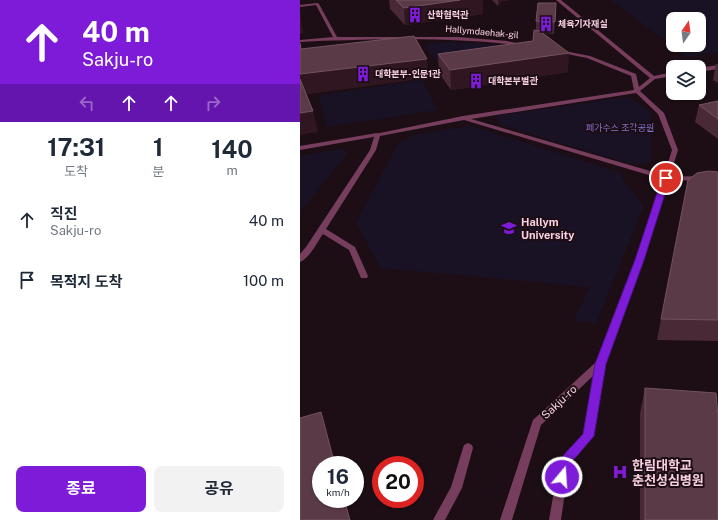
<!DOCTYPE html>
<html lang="ko">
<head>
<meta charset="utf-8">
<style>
	body { margin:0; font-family:"Public Sans","Noto Sans KR",sans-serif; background:#f2f2f3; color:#1f2937; height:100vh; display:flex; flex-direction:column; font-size:15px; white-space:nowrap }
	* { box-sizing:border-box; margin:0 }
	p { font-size:13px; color:#747a83 }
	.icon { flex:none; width:22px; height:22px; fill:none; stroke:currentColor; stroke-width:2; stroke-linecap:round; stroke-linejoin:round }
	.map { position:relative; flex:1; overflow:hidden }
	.panel { display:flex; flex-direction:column; background:#fff; width:300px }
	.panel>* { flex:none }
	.hud { background:#7d1bd9; color:#fff; overflow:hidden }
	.needle { width:26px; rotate:14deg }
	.tools { position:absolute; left:366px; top:12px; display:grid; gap:8px }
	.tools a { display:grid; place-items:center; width:40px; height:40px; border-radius:8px; background:#fff; box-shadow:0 1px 3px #0004; font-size:20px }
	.speed { position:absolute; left:12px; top:456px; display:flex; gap:8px; font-size:20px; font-weight:700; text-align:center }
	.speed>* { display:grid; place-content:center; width:52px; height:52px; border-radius:50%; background:#fff; box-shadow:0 1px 3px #0004; line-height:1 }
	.speed small { font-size:10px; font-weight:400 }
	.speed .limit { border:6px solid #d22; background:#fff; color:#111 }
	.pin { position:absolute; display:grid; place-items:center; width:34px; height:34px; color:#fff; margin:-17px; border:2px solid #fff; border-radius:50%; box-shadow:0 1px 4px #0007 }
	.me { position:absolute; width:44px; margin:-22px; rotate:18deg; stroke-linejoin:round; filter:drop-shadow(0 0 3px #0008) }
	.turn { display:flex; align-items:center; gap:14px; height:84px; padding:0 16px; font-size:18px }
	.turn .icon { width:52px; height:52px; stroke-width:2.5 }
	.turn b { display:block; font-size:28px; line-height:34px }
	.lanes { display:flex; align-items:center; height:38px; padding:0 16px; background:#0003; justify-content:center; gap:20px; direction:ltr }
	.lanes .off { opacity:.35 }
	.eta { display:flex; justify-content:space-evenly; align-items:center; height:68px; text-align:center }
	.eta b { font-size:24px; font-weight:700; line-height:28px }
	.action { display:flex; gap:8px; margin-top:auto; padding:8px 16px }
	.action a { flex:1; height:46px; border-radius:8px; background:#7d1bd9; color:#fff; font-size:16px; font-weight:700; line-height:46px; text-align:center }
	.action a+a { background:#f2f2f3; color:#1f2937 }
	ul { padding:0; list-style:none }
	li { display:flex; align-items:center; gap:12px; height:60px; padding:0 16px }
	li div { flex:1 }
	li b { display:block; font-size:15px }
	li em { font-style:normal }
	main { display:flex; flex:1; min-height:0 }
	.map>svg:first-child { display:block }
	.green { fill:#191225; fill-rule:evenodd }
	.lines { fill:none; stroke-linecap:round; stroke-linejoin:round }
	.lane { fill:#763e5c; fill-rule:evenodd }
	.street { fill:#763e5c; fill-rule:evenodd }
	.wall { fill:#482935 }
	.shaded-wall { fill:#2f1620 }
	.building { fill:#5b3a48; stroke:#745260 }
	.route { fill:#7d1bd9; stroke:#51128d }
	.labels { text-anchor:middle; stroke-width:4; stroke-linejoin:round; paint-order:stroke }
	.far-poi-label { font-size:9px; font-weight:bold; fill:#f9cfe3; stroke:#1c0e14; text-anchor:start }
	.far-street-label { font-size:9px; fill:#f9cfe3; stroke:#1c0e14 }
	.far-park-label { font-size:9px; fill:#8574d4; stroke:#1c0e14 }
	.poi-label { font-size:11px; font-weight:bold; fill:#f9cfe3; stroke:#1c0e14; text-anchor:start }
	.street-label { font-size:11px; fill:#f9cfe3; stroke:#1c0e14 }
	.near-poi-label { font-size:13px; font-weight:bold; fill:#f9cfe3; stroke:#1c0e14; text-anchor:start }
</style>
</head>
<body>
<main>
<section class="panel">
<div class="hud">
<div class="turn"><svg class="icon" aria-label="ahead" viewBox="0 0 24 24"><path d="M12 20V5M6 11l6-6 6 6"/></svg><div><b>40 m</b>Sakju-ro</div></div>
<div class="lanes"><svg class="icon off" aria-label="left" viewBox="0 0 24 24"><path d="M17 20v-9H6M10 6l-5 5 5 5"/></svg><svg class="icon" aria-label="ahead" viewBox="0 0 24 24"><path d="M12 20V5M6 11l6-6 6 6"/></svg><svg class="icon" aria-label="ahead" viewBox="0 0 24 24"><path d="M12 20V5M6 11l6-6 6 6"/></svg><svg class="icon off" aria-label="right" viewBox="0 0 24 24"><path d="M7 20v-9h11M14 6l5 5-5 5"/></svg></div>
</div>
<div class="eta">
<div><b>17:31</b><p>도착</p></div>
<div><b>1</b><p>분</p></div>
<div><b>140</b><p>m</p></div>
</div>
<ul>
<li><svg class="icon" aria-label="ahead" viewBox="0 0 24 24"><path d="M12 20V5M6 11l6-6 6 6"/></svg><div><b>직진</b><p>Sakju-ro</p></div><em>40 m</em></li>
<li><svg class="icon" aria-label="arrive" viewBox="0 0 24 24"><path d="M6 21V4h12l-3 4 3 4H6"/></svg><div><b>목적지 도착</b></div><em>100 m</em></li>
</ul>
<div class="action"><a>종료</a><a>공유</a></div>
</section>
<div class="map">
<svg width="418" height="520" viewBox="0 0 418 520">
	<rect width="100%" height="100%" fill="#1c0e14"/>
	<!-- green -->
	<path class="green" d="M311,0H418V52L387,57ZM373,19H399V45H373Z
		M148,42L200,45L223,48L139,65L124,45Z
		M122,80L138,110L27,127L19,95Z
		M328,97L348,109L352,123L351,162L335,165L200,125L196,116Z
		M171,126L322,173V179L344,206L296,323L273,321L290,287L81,268L56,223L99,142L117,134Z
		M45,148L47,154L0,212V156Z"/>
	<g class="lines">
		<!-- lane -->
		<path class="lane" d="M256,0H261L354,76L373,72V76L355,79L340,91L364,113L378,150L370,176L418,177V181L369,180L344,260L305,364L293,436L269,464L261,520H249L259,462L283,434L293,376L241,425L212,520H200L233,420L296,362L336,260L362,179L164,120L80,136L76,150L26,229L55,247L68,276L67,278H61L49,250L23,234C17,242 10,258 0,262V254L6,247L70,150L75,134L163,116L334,90L331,76L287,58L257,52V51L259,50L290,56L336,74L339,87L350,78ZM336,93L358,114L372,150L364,175L171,119Z
			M17,3L19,4L37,37H158L207,41L226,45L224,46C180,40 136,39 92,39C61,40 31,40 0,42V40L33,37L16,5L0,7V5Z
			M418,65V69L399,72V68Z
			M168,443L172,445L173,448L162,488L145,520H133L151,487L163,448L164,445Z"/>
		<!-- street -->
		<path class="street" d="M77,133L80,135L79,136L0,150V146Z"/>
	</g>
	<!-- wall -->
	<path class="wall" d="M89,0H183V14L105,25L90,9Z
		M192,0H210L202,1L198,6Z
		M256,3L254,34L243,33L268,72L151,90L139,73L138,54L233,41L236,30V21Z
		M416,64H418V83L413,80Z
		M418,101V139L395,122L399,105Z
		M418,172V341L357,340L388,180Z
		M345,388L418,520H340V413Z"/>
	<!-- shaded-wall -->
	<path class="shaded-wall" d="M160,0H183V14L105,25L104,8Z
		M198,0H210L202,1L198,6Z
		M0,8L3,34H0Z
		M269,53L268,72L151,90L150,70Z
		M127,59L128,78L2,95L0,83V74Z
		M13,111L18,132L0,135V113Z"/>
	<!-- building -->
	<path class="building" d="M96,0H160L104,8Z
		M238,3H256L255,22L236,21Z
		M234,30L240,31L269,53L150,70L138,54L233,41Z
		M114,36L127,59L0,74V43L1,49Z
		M0,79L13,111L0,113Z
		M418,101V119L399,105Z
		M409,171L418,172V320L361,319L388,180L397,173Z
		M345,388L416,393L418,416V520H345Z
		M21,412L35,465H21V499H44L50,520H0V418Z"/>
	<!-- route -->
	<path class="route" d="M366,176L370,178L344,260L306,364L294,436L270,464L266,481L262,482L257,481L255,477L260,459L283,434L295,364L335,260L362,178Z"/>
	<!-- icons -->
	<defs>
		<g id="building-bare" transform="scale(1.2)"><path d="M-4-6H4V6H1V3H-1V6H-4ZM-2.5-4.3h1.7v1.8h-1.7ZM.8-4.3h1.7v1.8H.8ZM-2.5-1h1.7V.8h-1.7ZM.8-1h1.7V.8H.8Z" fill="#7d1bd9" stroke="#1c0e14" stroke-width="2.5" paint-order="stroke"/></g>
		<g id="university-bare" transform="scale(1.2)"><path d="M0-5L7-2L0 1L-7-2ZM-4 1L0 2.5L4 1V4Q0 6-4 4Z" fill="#7d1bd9" stroke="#1c0e14" stroke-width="2.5" paint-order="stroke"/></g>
		<g id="hospital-bare" transform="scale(1.2)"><path d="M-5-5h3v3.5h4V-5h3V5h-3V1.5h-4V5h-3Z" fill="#7d1bd9" stroke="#1c0e14" stroke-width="2.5" paint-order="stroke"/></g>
	</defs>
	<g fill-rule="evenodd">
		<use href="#building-bare" x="115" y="15"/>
		<use href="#building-bare" x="246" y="24"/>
		<use href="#building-bare" x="63" y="74"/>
		<use href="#building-bare" x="176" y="81"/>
		<use href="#university-bare" x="209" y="228"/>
		<use href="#hospital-bare" x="320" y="472"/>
	</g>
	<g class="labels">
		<!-- far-poi labels -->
		<g class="far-poi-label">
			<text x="127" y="18">산학협력관</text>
			<text x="258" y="27">체육기자재실</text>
			<text x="75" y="77">대학본부-인문1관</text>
			<text x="188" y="84">대학본부별관</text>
		</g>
		<!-- far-street labels -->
		<g class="far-street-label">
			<text transform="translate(182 32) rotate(5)" y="3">Hallymdaehak-gil</text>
		</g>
		<!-- far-park labels -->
		<g class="far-park-label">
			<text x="320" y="131">페가수스 조각공원</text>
		</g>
		<!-- poi labels -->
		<g class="poi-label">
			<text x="221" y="226">Hallym<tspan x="221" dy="13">University</tspan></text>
		</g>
		<!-- street labels -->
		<g class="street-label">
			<text transform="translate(259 402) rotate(-43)" y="4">Sakju-ro</text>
		</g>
		<!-- near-poi labels -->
		<g class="near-poi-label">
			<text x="332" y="470">한림대학교<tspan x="332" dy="15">춘천성심병원</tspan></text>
		</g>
	</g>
</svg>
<div class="tools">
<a><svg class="needle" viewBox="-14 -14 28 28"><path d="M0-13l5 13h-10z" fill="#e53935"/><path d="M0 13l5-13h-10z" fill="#747a83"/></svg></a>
<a><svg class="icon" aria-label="layers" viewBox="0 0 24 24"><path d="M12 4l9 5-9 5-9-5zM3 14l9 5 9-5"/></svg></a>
</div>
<div class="speed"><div>16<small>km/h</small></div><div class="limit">20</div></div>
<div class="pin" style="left:366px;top:178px;background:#d93025"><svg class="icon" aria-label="arrive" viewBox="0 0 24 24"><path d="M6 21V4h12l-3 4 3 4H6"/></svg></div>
<svg class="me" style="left:262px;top:477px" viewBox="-20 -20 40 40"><circle r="17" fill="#7d1bd9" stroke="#fff" stroke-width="3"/><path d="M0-11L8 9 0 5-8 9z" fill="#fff"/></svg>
</div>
</main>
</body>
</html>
